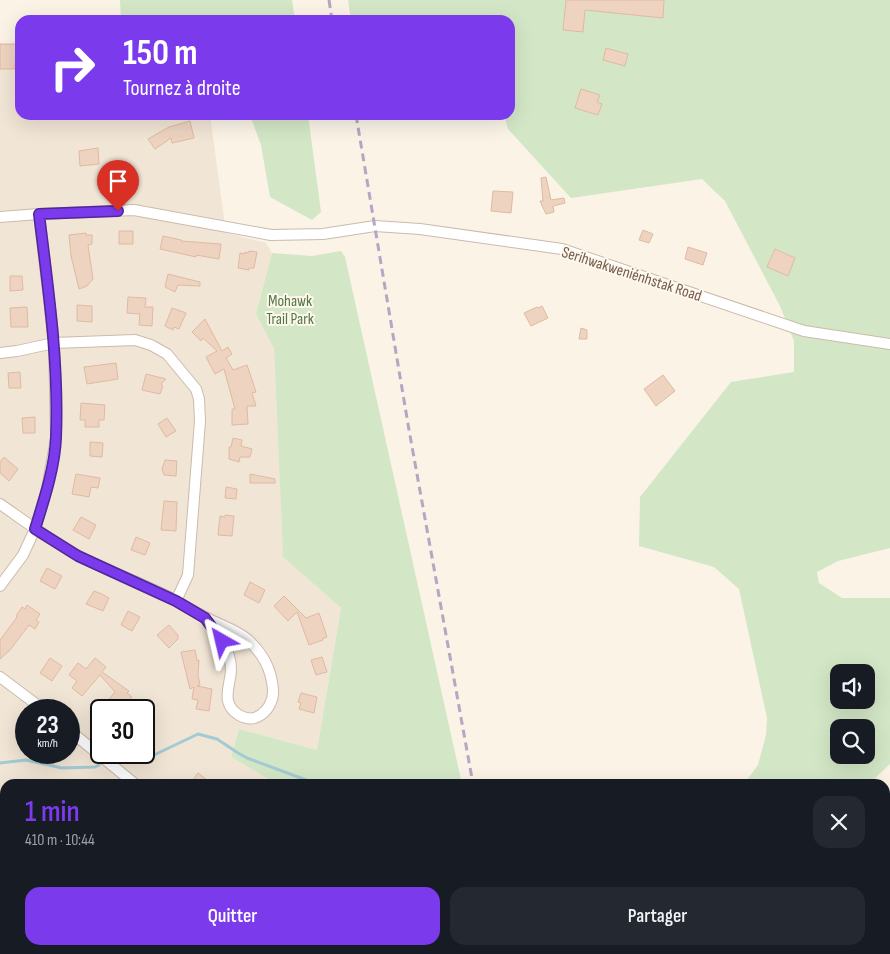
<!DOCTYPE html>
<html lang="fr">
<head>
<meta charset="utf-8">
<style>
	body { margin:0; font-family:"Sofia Sans Condensed",sans-serif; background:#242831; color:#f1f3f6; height:100vh; display:flex; flex-direction:column; font-size:19px; white-space:nowrap }
	* { box-sizing:border-box; margin:0 }
	p { font-size:16px; color:#9ea1a6 }
	.icon { flex:none; width:28px; height:28px; fill:none; stroke:currentColor; stroke-width:2; stroke-linecap:round; stroke-linejoin:round }
	.map { position:relative; flex:1; overflow:hidden }
	.details { position:absolute; left:0px; top:779px; width:890px; height:176px; display:flex; flex-direction:column; background:#171b24; border-radius:15px 15px 0 0; box-shadow:0 5px 20px #0002 }
	.details>* { flex:none }
	.banner { position:absolute; left:15px; top:15px; width:500px; height:105px; border-radius:15px; box-shadow:0 5px 20px #0002; background:#7c3aed; color:#fff; overflow:hidden }
	.controls { position:absolute; left:830px; top:664px; display:grid; gap:10px }
	.controls a { display:grid; place-items:center; width:45px; height:45px; border-radius:10px; background:#171b24; box-shadow:0 5px 20px #0002; font-size:25px }
	.speed { position:absolute; left:15px; top:699px; display:flex; gap:10px; font-size:25px; font-weight:700; text-align:center }
	.speed>* { display:grid; place-content:center; width:65px; height:65px; border-radius:50%; background:#171b24; box-shadow:0 5px 20px #0002; line-height:1 }
	.speed small { font-size:12px; font-weight:400 }
	.speed .limit { border:2px solid #111; border-radius:8px; background:#fff; color:#111 }
	.pin { position:absolute; display:grid; place-items:center; width:42px; height:42px; color:#fff; margin:-51px -21px; border-radius:50% 50% 50% 0; rotate:-45deg; box-shadow:0 0 5px #0007 }
	.pin .icon { rotate:45deg }
	.me { position:absolute; width:55px; margin:-28px; rotate:323deg; stroke-linejoin:round; filter:drop-shadow(0 0 4px #0008) }
	.turn { display:flex; align-items:center; gap:18px; height:105px; padding:0 25px; font-size:22px }
	.turn .icon { width:65px; height:65px; stroke-width:2.5 }
	.turn b { display:block; font-size:35px; line-height:42px }
	.round { display:grid; place-items:center; flex:none; width:52px; height:52px; border-radius:15px; background:#242831 }
	.headline { display:flex; align-items:center; justify-content:space-between; height:85px; padding:0 25px }
	h1 { font-size:30px; font-weight:600; line-height:38px; color:#7c3aed }
	.button { display:flex; gap:10px; margin-top:auto; padding:10px 25px }
	.button a { flex:1; height:58px; border-radius:15px; background:#7c3aed; color:#fff; font-size:20px; font-weight:600; line-height:58px; text-align:center }
	.button a+a { background:#242831; color:#f1f3f6 }
	.map>svg:first-child { display:block }
	.residential { fill:#f1e5d5; fill-rule:evenodd }
	.green { fill:#d3e7c6; fill-rule:evenodd }
	.lines { fill:none; stroke-linecap:round; stroke-linejoin:round }
	.stream { stroke:#a3cbd3; stroke-width:3 }
	.building { fill:#eed3c0; stroke:#dfbaa2 }
	.street-casing { stroke:#cbbbad; stroke-width:12 }
	.street { stroke:#fff; stroke-width:10 }
	.rail { stroke:#b6a6c3; stroke-width:3; stroke-dasharray:8 5; stroke-linecap:butt }
	.route-casing { stroke:#51269a; stroke-width:12 }
	.route { stroke:#7c3aed; stroke-width:9 }
	.labels { text-anchor:middle; stroke-width:4; stroke-linejoin:round; paint-order:stroke }
	.street-label { font-size:16px; fill:#725b4d; stroke:#fdf7ec }
	.park-label { font-size:16px; fill:#547746; stroke:#fdf7ec }
</style>
</head>
<body>
<div class="map">
<svg width="890" height="954" viewBox="0 0 890 954">
	<rect width="100%" height="100%" fill="#faf3e6"/>
	<!-- residential -->
	<path class="residential" d="M0,60L20,63V115H210L226,233L266,243L272,253L256,314L274,349L283,557L341,608L317,750L239,729L231,757L277,784H5V834L0,831ZM26,710H69V752H26ZM101,710H144V752H101Z
		M206,950H413V954H213Z"/>
	<!-- green -->
	<path class="green" d="M120,0H292L295,20H214L210,17L207,20H121Z
		M348,0H890V548L838,561L817,572L819,583L842,598H890V764L869,784H744L758,765L766,735L767,718L739,589L714,567L639,546L640,497L731,382L794,372V341L780,306L725,201L702,179L571,198L508,129L504,115H510V20H351ZM839,672H866V700H839ZM839,728H866V755H839Z
		M250,115H308L321,212L312,220L270,197L261,145Z
		M341,251L345,257L462,784H277L231,757L239,729L317,750L341,608L283,557L274,349L256,314L272,253L312,256Z
		M890,824V954H554V950H885V828Z
		M413,950H489L490,954H413Z"/>
	<g class="lines">
		<!-- stream -->
		<path class="stream" d="M114,756L118,754L152,756L198,734L217,739L238,753L247,758L317,784
			M0,763L26,760L62,768L95,767L99,765
			M885,871L890,874
			M548,950L549,954
			M631,954L635,950"/>
	</g>
	<!-- building -->
	<path class="building" d="M566,0H664L663,18L585,10L583,32L563,30Z
		M0,44H16L15,69H0Z
		M606,48L628,54L625,66L603,60Z
		M581,89L600,95L597,102L602,104L598,115L575,108Z
		M190,121L194,138L172,143L171,138L155,149L148,139L169,127Z
		M98,148L99,164L80,166L79,151Z
		M546,177L551,200L564,198L565,203L553,206L554,212L546,214L540,201H543L541,178Z
		M493,191L513,192L511,213L491,211Z
		M643,230L653,234L649,243L639,240Z
		M119,231H133V244H119Z
		M86,233V235H92V244L88,245L93,279L87,286L79,289L71,256L69,235Z
		M163,236L181,240V241L221,244L219,259L196,255V257L160,249Z
		M688,247L707,253L703,265L685,259Z
		M775,249L795,258L788,276L767,267Z
		M249,251L257,252L254,268H249V270L238,268L240,253L245,254V252L248,253Z
		M168,274L200,282V286L178,285L175,292L165,287Z
		M10,276H22L23,290L10,291Z
		M128,297L146,298L145,307H153L152,326L139,325L140,314L127,313Z
		M77,305L92,306V322L77,321Z
		M542,306L548,318L531,326L524,313L537,307L538,308Z
		M27,307L28,327H11L10,308Z
		M172,308L186,313L179,329L174,327L173,330L165,326Z
		M205,319L222,351L228,347L232,354L226,358L233,370L247,365L256,392L252,393L256,406H247L248,424L232,425V409H235L224,369L215,374L206,357L217,351L203,338L201,341L192,332Z
		M581,328L587,330V339H579Z
		M116,363L118,379L87,384L84,367Z
		M20,372L21,388H9L8,373Z
		M146,374L166,379L161,384L163,386L160,394L142,390Z
		M663,375L675,391L656,406L644,389Z
		M81,403L105,405L104,420H99V427H85V420H80Z
		M35,417V433H23L22,418Z
		M167,418L176,431L166,437L158,424Z
		M233,438L242,440L241,446L252,449L250,457H240L239,462L229,459V447H231Z
		M90,442L103,443L102,457L90,456Z
		M4,457L18,469L9,481L0,473V462Z
		M165,460L177,461L176,476L164,475L162,469Z
		M76,474L100,478L98,488L91,487L89,497L72,494Z
		M250,474L275,479V483H250Z
		M226,487L237,489L236,499L225,498Z
		M164,501L177,502L176,531L161,530Z
		M225,515L234,516L232,536L218,535L220,516L225,517Z
		M81,517L96,525L89,539L73,530Z
		M136,537L150,543L145,555L131,550Z
		M47,568L62,576L55,589L40,581Z
		M250,582L265,590L259,603L244,595Z
		M94,591L102,594L109,598L103,611L86,604Z
		M284,596L306,618L319,613L327,637L323,638V640L309,645L297,612L288,621L274,606Z
		M27,605L40,614L36,620L39,622L35,629L29,625L10,650L0,659V640L17,617L16,616L22,607L25,609Z
		M128,611L140,617L132,631L121,625Z
		M169,625L178,635V639L169,648L157,635Z
		M195,650L197,661L199,660L198,675L200,685L197,686L212,689L209,711L196,709L198,700L192,699L194,687L190,689L181,652Z
		M322,657L327,672L316,675L311,660Z
		M50,658L62,666L52,681L40,673Z
		M95,658L106,667L102,672L129,691L127,693L132,697L119,710H110L104,705L115,692L100,675L82,696L72,688L77,681L69,675L78,663L86,669Z
		M301,693L317,697L314,713L299,709L301,703L298,702Z
		M198,773L212,784H190Z"/>
	<g class="lines">
		<!-- street casing -->
		<g class="street-casing">
			<path id="street" d="M0,217L39,214L134,210L271,235L323,234L375,226L420,229L562,249L804,331L890,344
				M0,353L17,351L54,343L135,340L151,345L167,354L196,389L199,399L200,421L188,575L176,601
				M0,504C26,522 51,541 79,556C110,572 144,584 175,600C185,606 195,612 205,617C219,625 236,629 248,640C263,654 271,668 273,689C274,700 268,712 257,717C246,722 231,713 228,701C225,686 235,676 229,656C224,641 214,630 205,618
				M0,586L23,555L35,529L47,489L56,438L54,343L39,214
				M0,677L44,710
				M69,730L135,784
				M310,950L313,954"/>
		</g>
		<!-- street -->
		<use href="#street" class="street"/>
		<!-- rail -->
		<path class="rail" d="M329,0L332,20
			M356,115L409,430L473,784
			M496,950V954"/>
	</g>
	<g class="lines">
		<!-- route casing -->
		<g class="route-casing">
			<path id="route" d="M118,211L39,214C48,287 59,362 56,437C55,467 44,500 35,529L78,556L176,601L205,618L222,641"/>
		</g>
		<!-- route -->
		<use href="#route" class="route"/>
	</g>
	<g class="labels">
		<!-- street labels -->
		<g class="street-label">
			<text transform="translate(632 273) rotate(18)" y="6">Serihwakweniénhstak Road</text>
		</g>
		<!-- park labels -->
		<g class="park-label">
			<text x="290" y="306">Mohawk<tspan x="290" dy="18">Trail Park</tspan></text>
		</g>
	</g>
</svg>
<div class="controls">
<a><svg class="icon" aria-label="sound" viewBox="0 0 24 24"><path d="M4 9h4l5-4v14l-5-4H4zM17 9q2 3 0 6"/></svg></a>
<a><svg class="icon" aria-label="search" viewBox="0 0 24 24"><circle cx="10" cy="10" r="6"/><path d="M15 15l6 6"/></svg></a>
</div>
<div class="speed"><div>23<small>km/h</small></div><div class="limit">30</div></div>
<div class="pin" style="left:118px;top:211px;background:#d93025"><svg class="icon" aria-label="arrive" viewBox="0 0 24 24"><path d="M6 21V4h12l-3 4 3 4H6"/></svg></div>
<svg class="me" style="left:222px;top:641px" viewBox="-20 -20 40 40"><path d="M0-17L14 15 0 8-14 15z" fill="#7c3aed" stroke="#fff" stroke-width="4"/></svg>
<div class="banner">
<div class="turn"><svg class="icon" aria-label="right" viewBox="0 0 24 24"><path d="M7 20v-9h11M14 6l5 5-5 5"/></svg><div><b>150 m</b>Tournez à droite</div></div>
</div>
<section class="details">
<div class="headline"><div><h1>1 min</h1><p>410 m · 10:44</p></div><a class="round"><svg class="icon" aria-label="close" viewBox="0 0 24 24"><path d="M6 6l12 12M18 6L6 18"/></svg></a></div>
<div class="button"><a>Quitter</a><a>Partager</a></div>
</section>
</div>
</body>
</html>
